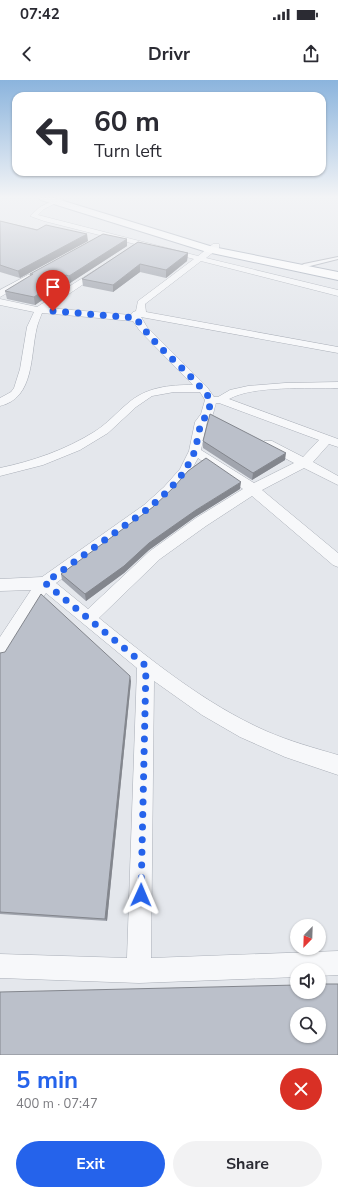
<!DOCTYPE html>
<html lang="en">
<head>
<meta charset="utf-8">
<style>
	body { margin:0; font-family:"Nunito Sans",sans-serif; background:#f2f2f3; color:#2b2b33; height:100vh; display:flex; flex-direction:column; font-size:15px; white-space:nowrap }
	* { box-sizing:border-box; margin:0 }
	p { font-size:13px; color:#7c7c81 }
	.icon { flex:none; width:22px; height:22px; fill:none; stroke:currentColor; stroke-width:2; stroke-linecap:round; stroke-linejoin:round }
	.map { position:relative; height:975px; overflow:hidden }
	.side { display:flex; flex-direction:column; background:#fff; flex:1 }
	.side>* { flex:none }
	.hud { position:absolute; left:12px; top:12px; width:314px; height:84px; border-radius:12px; box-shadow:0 1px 3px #0004; background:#fff; color:#2b2b33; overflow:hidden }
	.needle { width:26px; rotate:203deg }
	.tools { position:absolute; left:290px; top:839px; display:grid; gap:8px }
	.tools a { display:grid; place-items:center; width:36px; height:36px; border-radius:50%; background:#fff; box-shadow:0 1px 3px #0004; font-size:20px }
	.pin { position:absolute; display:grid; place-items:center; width:34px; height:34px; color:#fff; margin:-41px -17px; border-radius:50% 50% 50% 0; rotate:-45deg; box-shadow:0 0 4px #0007 }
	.pin .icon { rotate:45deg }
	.me { position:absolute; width:44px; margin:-22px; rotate:1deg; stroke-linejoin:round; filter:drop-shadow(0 0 3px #0008) }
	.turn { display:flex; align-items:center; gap:14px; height:84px; padding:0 16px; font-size:18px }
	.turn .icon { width:52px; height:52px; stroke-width:2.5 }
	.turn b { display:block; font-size:28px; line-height:34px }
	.round { display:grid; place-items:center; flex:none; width:42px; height:42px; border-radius:21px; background:#f2f2f3 }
	.summary { display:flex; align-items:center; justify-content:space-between; height:68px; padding:0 16px }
	h1 { font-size:24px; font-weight:700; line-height:30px; color:#2563eb }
	.cta { display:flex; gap:8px; margin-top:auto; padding:8px 16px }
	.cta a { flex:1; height:46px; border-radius:24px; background:#2563eb; color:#fff; font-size:16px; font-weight:700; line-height:46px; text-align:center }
	.cta a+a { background:#f2f2f3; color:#2b2b33 }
	.status { display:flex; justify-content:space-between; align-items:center; height:28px; padding:0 20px; background:#fff; direction:ltr }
	.status svg { height:11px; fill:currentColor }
	header { display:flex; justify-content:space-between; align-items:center; height:52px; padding:0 16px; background:#fff; font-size:18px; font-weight:700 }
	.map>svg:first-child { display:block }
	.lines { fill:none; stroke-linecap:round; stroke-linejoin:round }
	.lane-casing { stroke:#a9aeb7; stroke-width:2 }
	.street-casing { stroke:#a9aeb7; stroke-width:1 }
	.primary-casing { stroke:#a3abb8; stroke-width:2 }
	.lane { fill:#f7f8fa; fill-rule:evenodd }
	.street { fill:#f7f8fa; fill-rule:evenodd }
	.primary { fill:#fff; fill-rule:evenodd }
	.wall { fill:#a1a5ae }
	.shaded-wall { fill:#83868d }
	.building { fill:#bbc0ca; stroke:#83868d; fill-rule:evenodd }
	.route { stroke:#2563eb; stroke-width:7; stroke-dasharray:0 12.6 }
</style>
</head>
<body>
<div class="status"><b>07:42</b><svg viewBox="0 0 49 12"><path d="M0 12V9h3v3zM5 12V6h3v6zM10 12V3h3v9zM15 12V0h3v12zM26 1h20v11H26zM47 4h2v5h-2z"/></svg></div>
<header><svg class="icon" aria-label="back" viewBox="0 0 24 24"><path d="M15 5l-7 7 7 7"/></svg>Drivr<svg class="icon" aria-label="share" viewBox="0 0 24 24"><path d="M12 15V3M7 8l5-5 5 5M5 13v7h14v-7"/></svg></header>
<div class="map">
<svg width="338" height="975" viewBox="0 0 338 975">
	<rect width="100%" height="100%" fill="#e4e7ec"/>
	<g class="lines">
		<!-- lane casing -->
		<g class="lane-casing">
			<path id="lane" d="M338,177V179L298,189L296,188L304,184Z"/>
		</g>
		<!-- street casing -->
		<g class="street-casing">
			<path id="street" d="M58,118L64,119L44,129L38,135L198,176L213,164H219V168L206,178L338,210V216L201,181L145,224L146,232L338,267V273L141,237L147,247L207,307L214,317H218L230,310L248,306L285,303L338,302V308C308,309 254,305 229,319L338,359V367L329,364L313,382L338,396V405L304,388L262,410L338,473V487L333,485L252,416L206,446L160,479L99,538C151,580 205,624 266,651C289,661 314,668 338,675V695L285,677L240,657L202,635L154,601L151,878L338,871V895L319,896V890H297V897L139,903L0,898V874L127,878L137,588L46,513L35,529L6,577L0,579V557L31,510L0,511V499L42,497L144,425L164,407L180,389L189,371L195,342L201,334L205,320L200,312H174L152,316L136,327L108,353L80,370L43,385L0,396V388C33,381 65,370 94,352C107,344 116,333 127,324C146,307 169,305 193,305L140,251L133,241L42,233C40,238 38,243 37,247C30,275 35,318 0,326V318L11,312L14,308L20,289L27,247L34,232L0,225V219L37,227L100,187L104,189L103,191L48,228L131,235L133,232L136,231L138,221L194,179L44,141L30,136L40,127ZM216,323H219L319,360L303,377L272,361H264L262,364L264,367L294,383L254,403L201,370L207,342L213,334ZM198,378L243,409L196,438L150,471L88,529L56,503C77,488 97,473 118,458C149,435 180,414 198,378Z
				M28,195H34L35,197L0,217V210Z"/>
		</g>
		<!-- primary casing -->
		<g class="primary-casing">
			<path id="primary" d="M39,118H54L213,167L338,192V200L207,172L41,120Z"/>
		</g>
		<!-- lane -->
		<use href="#lane" class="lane"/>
		<!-- street -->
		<use href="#street" class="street"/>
		<!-- primary -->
		<use href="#primary" class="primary"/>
	</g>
	<!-- wall -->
	<path class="wall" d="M0,141L88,161L20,198L0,192Z
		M127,159V166L70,203H67L35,225L7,219L5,211L30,196V194Z
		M138,162L188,173L187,181L166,198L140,192L113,212L83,206L82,199Z
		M203,361L285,380L252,400L203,368Z
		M240,409L195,437L149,470L124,493L86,521L62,500L61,494Z
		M0,573L131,601L107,841L0,834Z"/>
	<!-- shaded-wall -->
	<path class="shaded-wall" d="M87,154L88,161L20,198L18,191Z
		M127,159V166L70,203L69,196Z
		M188,173L187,181L166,198V190Z
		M140,184V192L113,212V205Z
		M66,195L67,203L35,225L34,217Z
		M286,373L285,380L252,400L253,393Z
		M241,402L240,409L195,437L149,470L124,493L86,521L85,514L149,463L196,430Z
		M130,596L131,601L107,841L105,839Z"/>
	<!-- building -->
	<path class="building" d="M0,141L37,150L46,145L87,154L18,191L0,185Z
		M103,154L127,159L69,196L66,195L34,217L5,211L33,194H30Z
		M138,162L188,173L166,190L140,184L113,205L82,199Z
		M210,334L286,373L253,393L203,361Z
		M206,378L241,402L196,430L149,463L124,486L85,514L61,494L153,427L174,407L188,391Z
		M41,514L130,596L105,839L0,832V573L5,572Z
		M319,904H338V975H0V912L297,905V912H319ZM297,934H319V956H297Z"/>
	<!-- sky -->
	<linearGradient id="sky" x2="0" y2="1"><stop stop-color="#8bb4dd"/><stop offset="0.46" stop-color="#f3f4f6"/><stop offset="1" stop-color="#f3f4f6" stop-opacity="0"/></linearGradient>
	<rect width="338" height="254" fill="url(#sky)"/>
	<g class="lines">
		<!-- route -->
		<path class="route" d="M53,231L136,238C156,269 189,290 211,320L208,334L201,342L195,371L185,391L169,410L149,428L45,503L146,586L141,815"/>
	</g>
</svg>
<div class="tools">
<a><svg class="needle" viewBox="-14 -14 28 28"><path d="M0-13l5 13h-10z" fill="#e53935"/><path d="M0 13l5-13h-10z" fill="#7c7c81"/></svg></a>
<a><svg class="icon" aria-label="sound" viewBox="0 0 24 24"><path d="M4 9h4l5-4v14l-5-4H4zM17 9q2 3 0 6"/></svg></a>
<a><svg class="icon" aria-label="search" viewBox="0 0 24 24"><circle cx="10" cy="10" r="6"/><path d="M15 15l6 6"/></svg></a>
</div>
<div class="pin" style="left:53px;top:231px;background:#d93025"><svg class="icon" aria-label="arrive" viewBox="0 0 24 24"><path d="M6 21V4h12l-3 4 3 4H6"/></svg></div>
<svg class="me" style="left:141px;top:815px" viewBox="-20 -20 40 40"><path d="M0-17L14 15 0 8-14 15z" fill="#2563eb" stroke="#fff" stroke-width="4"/></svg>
<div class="hud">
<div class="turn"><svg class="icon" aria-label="left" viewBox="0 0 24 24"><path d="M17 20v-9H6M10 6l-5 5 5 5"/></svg><div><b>60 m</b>Turn left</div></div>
</div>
</div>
<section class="side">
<div class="summary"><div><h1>5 min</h1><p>400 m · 07:47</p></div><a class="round" style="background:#d93025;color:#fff"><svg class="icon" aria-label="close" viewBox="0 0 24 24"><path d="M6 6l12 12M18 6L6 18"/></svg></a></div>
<div class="cta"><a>Exit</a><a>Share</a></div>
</section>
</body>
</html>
